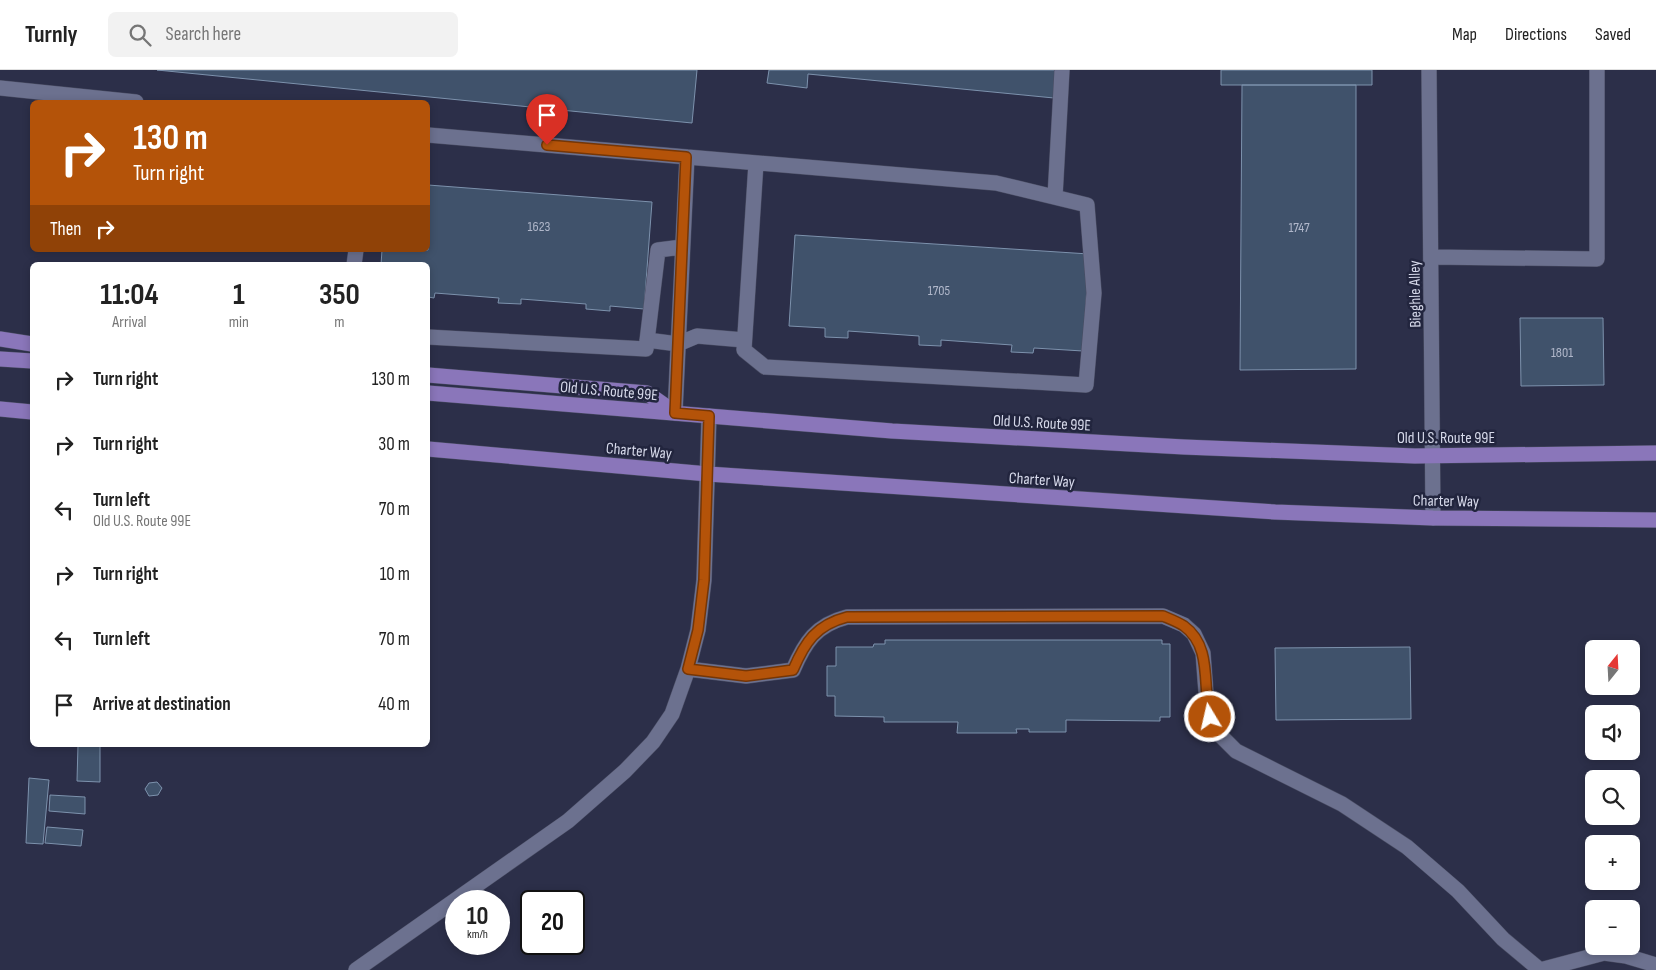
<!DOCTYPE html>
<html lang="en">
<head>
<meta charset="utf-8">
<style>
	body { margin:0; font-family:"Sofia Sans Condensed",sans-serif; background:#f2f2f2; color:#222; height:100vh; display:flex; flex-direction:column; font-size:19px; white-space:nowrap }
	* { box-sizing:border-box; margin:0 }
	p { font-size:16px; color:#767676 }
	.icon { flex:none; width:28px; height:28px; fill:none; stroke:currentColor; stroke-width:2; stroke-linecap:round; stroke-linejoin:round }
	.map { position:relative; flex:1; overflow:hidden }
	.panel { position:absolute; left:30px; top:192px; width:400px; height:485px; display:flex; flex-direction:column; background:#fff; border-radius:8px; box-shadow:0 2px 8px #0003 }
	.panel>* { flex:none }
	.banner { position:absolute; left:30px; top:30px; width:400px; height:152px; border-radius:8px; box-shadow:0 2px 8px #0003; background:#b45309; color:#fff; overflow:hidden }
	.needle { width:32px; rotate:18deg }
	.tools { position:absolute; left:1585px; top:570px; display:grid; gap:10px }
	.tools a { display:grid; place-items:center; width:55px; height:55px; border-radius:8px; background:#fff; box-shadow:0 2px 8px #0003; font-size:25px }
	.speed { position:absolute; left:445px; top:820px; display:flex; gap:10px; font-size:25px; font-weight:700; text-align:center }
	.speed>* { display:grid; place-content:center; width:65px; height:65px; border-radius:50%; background:#fff; box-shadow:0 2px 8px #0003; line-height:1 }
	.speed small { font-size:12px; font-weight:400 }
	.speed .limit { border:2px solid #111; border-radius:8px; background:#fff; color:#111 }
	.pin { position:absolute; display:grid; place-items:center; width:42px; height:42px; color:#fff; margin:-51px -21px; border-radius:50% 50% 50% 0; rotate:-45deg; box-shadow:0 0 5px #0007 }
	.pin .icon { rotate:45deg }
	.me { position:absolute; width:55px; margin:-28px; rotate:351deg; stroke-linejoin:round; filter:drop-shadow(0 0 4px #0008) }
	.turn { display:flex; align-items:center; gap:18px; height:105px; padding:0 20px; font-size:22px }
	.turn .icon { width:65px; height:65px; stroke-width:2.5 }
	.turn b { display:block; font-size:35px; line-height:42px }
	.then { display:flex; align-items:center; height:48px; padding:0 20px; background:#0003; gap:10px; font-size:19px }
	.eta { display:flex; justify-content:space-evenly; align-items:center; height:85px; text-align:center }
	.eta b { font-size:30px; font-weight:700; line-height:35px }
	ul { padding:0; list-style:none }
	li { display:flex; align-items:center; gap:15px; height:65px; padding:0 20px }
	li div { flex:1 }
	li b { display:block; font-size:19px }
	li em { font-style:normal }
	header { display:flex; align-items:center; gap:30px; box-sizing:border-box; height:70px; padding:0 25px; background:#fff; border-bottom:1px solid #e0e0e0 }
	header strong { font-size:24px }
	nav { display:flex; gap:28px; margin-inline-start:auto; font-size:18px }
	.search { width:350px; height:45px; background:#f2f2f2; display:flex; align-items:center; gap:12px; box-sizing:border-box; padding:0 18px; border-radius:8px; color:#767676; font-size:19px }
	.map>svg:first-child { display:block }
	.building { fill:#40526b; stroke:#7d92ad }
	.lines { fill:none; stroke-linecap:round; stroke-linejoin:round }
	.minor-casing { stroke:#4a4d63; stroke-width:16 }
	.major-casing { stroke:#4a4d63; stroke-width:16 }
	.minor { stroke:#6c718f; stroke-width:15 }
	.major { stroke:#8a76ba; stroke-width:15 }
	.route-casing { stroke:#753606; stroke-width:12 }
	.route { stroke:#b45309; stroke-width:9 }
	.labels { text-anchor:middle; stroke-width:5; stroke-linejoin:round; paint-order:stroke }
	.number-label { font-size:14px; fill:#b0b7ca }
	.street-label { font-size:16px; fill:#d6d9ea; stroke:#22253e }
</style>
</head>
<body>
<header>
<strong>Turnly</strong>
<div class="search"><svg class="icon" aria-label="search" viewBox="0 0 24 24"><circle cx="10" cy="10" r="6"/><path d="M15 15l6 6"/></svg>Search here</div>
<nav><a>Map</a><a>Directions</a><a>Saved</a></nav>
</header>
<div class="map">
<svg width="1656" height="900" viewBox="0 0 1656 900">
	<rect width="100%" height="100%" fill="#2c2f49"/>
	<!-- building -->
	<path class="building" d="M157,0H697L692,53Z
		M769,0H1056L1054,28L808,4L807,18L767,13Z
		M1221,0H1372V15H1221Z
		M1242,15H1356V299L1240,300Z
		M428,115L652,132L644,239L610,236V241L586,239V234L521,229V234L498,233L499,228L435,223L434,228L428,227V195H381L382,180H428Z
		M795,165L1089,184L1083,281L1034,278L1033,283L1011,282L1012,275L941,270V276L919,275V266L848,261V268L825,267V258L789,256Z
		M1520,248H1603L1604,315L1521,316Z
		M885,570H1162V574H1170V647H1160V651L1066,650V662H1029V659H1016L1017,663H957L958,652H884V647L835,646V626H827V596H836V577H873L874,574H885Z
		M1410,577L1411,649L1276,650L1275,578Z
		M78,675H100V712L77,711Z
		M29,708L49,710L43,774L26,773Z
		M157,712L162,718L158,725L149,726L145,719L149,713Z
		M50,725L85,727V744L49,741Z
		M47,757L83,760L81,776L45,773Z"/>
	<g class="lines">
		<!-- minor casing -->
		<g class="minor-casing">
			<path id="minor" d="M1429,0L1433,448
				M0,18L136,32
				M428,65L687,87
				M1055,127L1062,0
				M1431,187L1597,189V0
				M354,195L356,180
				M428,267L646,279L658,180L682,177
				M647,270L678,274L697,266L744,270
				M675,343L687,87L996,113L1087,135L1094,223L1086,315L765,297L744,280L756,93
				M688,599L746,606L793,600C805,572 816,555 847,547L1163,546L1184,555L1194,564L1203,583L1207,636L1210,647L1218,663L1236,681L1342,734L1407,777L1458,821L1503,869L1540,900L1604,883L1626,886L1656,895
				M356,900L568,751L625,701L653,672L672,644L688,599L698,560L704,510L709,346"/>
		</g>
		<!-- major casing -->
		<g class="major-casing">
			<path id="major" d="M0,269L32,274
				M0,289L32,291
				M428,305L647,323L674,342
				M428,323L892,361L1184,377L1415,386L1656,383
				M0,339L32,342
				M428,379L708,404L1275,442L1433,448L1656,450"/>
		</g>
		<!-- minor -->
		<use href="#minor" class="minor"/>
		<!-- major -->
		<use href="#major" class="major"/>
	</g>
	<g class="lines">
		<!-- route casing -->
		<g class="route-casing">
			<path id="route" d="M547,75L686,87L675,343L709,346L704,510L698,560L688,599L746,606L793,600C805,572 816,555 847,547L1163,546C1170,549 1178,552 1184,556C1213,577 1202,617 1210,647"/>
		</g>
		<!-- route -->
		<use href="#route" class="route"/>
	</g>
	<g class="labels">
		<!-- number labels -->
		<g class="number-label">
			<text x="539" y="161">1623</text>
			<text x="1299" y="162">1747</text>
			<text x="939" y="225">1705</text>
			<text x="1562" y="287">1801</text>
		</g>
		<!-- street labels -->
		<g class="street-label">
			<text transform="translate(1414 224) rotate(-91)" y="6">Bieghle Alley</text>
			<text transform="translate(609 320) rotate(5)" y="6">Old U.S. Route 99E</text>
			<text transform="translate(1042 352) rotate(3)" y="6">Old U.S. Route 99E</text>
			<text x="1446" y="373">Old U.S. Route 99E</text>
			<text transform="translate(639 380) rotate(5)" y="6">Charter Way</text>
			<text transform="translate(1042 409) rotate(4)" y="6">Charter Way</text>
			<text transform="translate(1446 430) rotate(1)" y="6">Charter Way</text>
		</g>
	</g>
</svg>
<div class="tools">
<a><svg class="needle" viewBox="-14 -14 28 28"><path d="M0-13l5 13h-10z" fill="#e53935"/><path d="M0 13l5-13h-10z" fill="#767676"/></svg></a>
<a><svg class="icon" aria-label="sound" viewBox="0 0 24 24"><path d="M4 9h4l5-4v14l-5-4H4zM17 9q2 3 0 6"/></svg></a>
<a><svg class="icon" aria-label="search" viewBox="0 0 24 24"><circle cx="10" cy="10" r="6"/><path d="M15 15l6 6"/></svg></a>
<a>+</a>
<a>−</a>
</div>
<div class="speed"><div>10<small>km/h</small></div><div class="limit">20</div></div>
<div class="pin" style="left:547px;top:75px;background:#d93025"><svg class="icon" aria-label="arrive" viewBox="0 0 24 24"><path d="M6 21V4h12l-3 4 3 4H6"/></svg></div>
<svg class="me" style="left:1210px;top:647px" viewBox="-20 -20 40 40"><circle r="17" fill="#b45309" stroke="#fff" stroke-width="3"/><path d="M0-11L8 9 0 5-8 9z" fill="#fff"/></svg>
<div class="banner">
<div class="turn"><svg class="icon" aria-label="right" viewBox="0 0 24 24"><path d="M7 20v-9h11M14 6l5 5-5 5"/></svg><div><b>130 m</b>Turn right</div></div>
<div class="then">Then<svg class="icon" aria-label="right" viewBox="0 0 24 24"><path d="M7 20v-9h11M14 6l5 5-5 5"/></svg></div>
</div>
<section class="panel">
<div class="eta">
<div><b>11:04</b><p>Arrival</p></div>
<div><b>1</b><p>min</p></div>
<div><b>350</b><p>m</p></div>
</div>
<ul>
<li><svg class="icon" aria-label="right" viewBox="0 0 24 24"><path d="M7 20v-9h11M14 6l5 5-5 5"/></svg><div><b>Turn right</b></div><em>130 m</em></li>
<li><svg class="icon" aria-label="right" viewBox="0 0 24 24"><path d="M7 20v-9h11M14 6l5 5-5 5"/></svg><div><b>Turn right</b></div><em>30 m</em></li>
<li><svg class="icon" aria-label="left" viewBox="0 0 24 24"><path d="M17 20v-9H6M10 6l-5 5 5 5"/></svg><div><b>Turn left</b><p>Old U.S. Route 99E</p></div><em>70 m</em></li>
<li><svg class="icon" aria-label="right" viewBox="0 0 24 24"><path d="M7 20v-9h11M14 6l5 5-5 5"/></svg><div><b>Turn right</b></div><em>10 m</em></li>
<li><svg class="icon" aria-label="left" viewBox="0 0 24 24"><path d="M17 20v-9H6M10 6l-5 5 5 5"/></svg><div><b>Turn left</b></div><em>70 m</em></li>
<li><svg class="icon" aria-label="arrive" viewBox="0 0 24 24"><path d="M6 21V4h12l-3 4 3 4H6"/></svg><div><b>Arrive at destination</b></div><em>40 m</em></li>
</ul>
</section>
</div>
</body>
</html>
